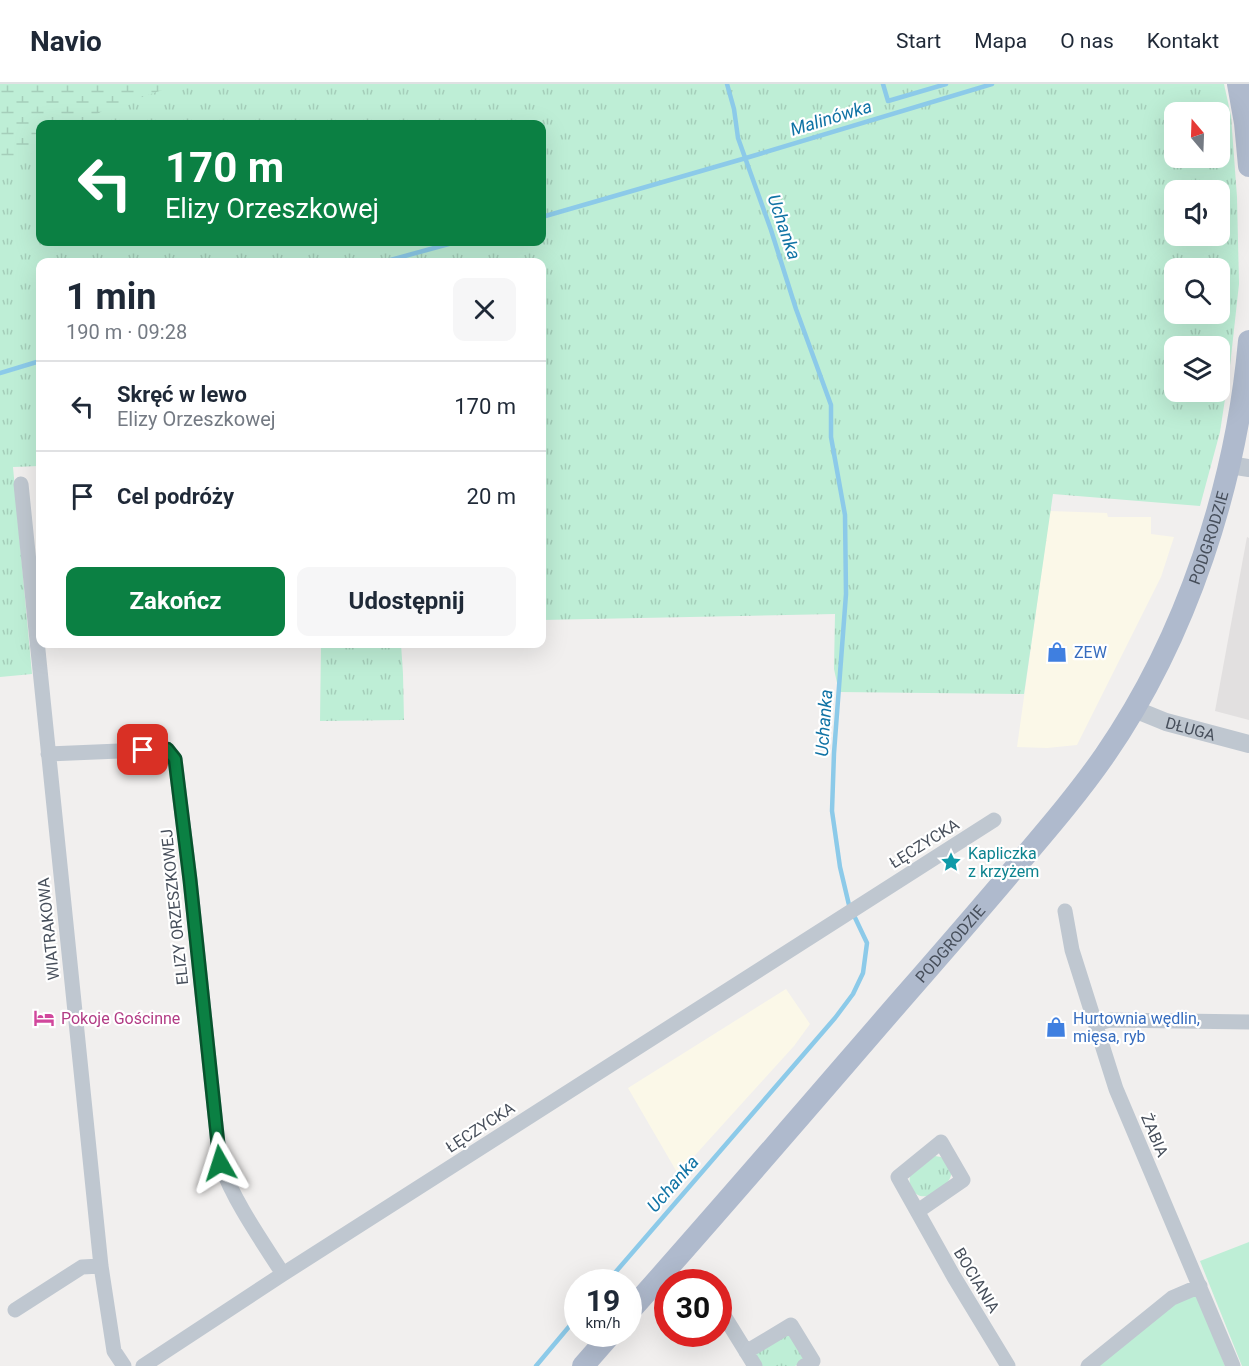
<!DOCTYPE html>
<html lang="pl">
<head>
<meta charset="utf-8">
<style>
	body { margin:0; font-family:Roboto,sans-serif; background:#f6f6f7; color:#1f2937; height:100vh; display:flex; flex-direction:column; font-size:22px; white-space:nowrap }
	* { box-sizing:border-box; margin:0 }
	p { font-size:20px; color:#747a83 }
	.icon { flex:none; width:33px; height:33px; fill:none; stroke:currentColor; stroke-width:2; stroke-linecap:round; stroke-linejoin:round }
	.map { position:relative; flex:1; overflow:hidden }
	.details { position:absolute; left:36px; top:174px; width:510px; height:390px; display:flex; flex-direction:column; background:#fff; border-radius:12px; box-shadow:0 6px 24px #0002 }
	.details>* { flex:none }
	.banner { position:absolute; left:36px; top:36px; width:510px; height:126px; border-radius:12px; box-shadow:0 6px 24px #0002; background:#0b8043; color:#fff; overflow:hidden }
	.needle { width:39px; rotate:341deg }
	.buttons { position:absolute; left:1164px; top:18px; display:grid; gap:12px }
	.buttons a { display:grid; place-items:center; width:66px; height:66px; border-radius:12px; background:#fff; box-shadow:0 6px 24px #0002; font-size:30px }
	.speed { position:absolute; left:564px; top:1185px; display:flex; gap:12px; font-size:30px; font-weight:700; text-align:center }
	.speed>* { display:grid; place-content:center; width:78px; height:78px; border-radius:50%; background:#fff; box-shadow:0 6px 24px #0002; line-height:1 }
	.speed small { font-size:15px; font-weight:400 }
	.speed .limit { border:9px solid #d22; background:#fff; color:#111 }
	.pin { position:absolute; display:grid; place-items:center; width:51px; height:51px; color:#fff; margin:-26px; border-radius:12px; box-shadow:0 3px 9px #0006 }
	.me { position:absolute; width:66px; margin:-33px; rotate:354deg; stroke-linejoin:round; filter:drop-shadow(0 0 4px #0008) }
	.turn { display:flex; align-items:center; gap:21px; height:126px; padding:0 30px; font-size:27px }
	.turn .icon { width:78px; height:78px; stroke-width:2.5 }
	.turn b { display:block; font-size:42px; line-height:51px }
	.round { display:grid; place-items:center; flex:none; width:63px; height:63px; border-radius:12px; background:#f6f6f7 }
	.overview { display:flex; align-items:center; justify-content:space-between; height:102px; padding:0 30px }
	h1 { font-size:36px; font-weight:700; line-height:45px }
	.action { display:flex; gap:12px; margin-top:auto; padding:12px 30px }
	.action a { flex:1; height:69px; border-radius:12px; background:#0b8043; color:#fff; font-size:24px; font-weight:700; line-height:69px; text-align:center }
	.action a+a { background:#f6f6f7; color:#1f2937 }
	ul { padding:0; list-style:none }
	li { display:flex; align-items:center; gap:18px; height:90px; padding:0 30px; border-top:2px solid #e0e1e3 }
	li div { flex:1 }
	li b { display:block; font-size:22px }
	li em { font-style:normal }
	header { display:flex; align-items:center; gap:36px; box-sizing:border-box; height:84px; padding:0 30px; background:#fff; border-bottom:2px solid #e0e1e3 }
	header strong { font-size:28px }
	nav { display:flex; gap:33px; margin-inline-start:auto; font-size:21px }
	.map>svg:first-child { display:block }
	.commercial { fill:#fbf8e8 }
	.education { fill:#e2e0e0 }
	.grass { fill:url(#grass-tufts); fill-rule:evenodd }
	.wetland { fill:url(#wetland-marsh) }
	.park { fill:#beeed6 }
	.lines { fill:none; stroke-linecap:round; stroke-linejoin:round }
	.stream { stroke:#8ccae9; stroke-width:4.5 }
	.minor { stroke:#bfc7d0; stroke-width:15 }
	.tertiary { stroke:#bfc7d0; stroke-width:18 }
	.primary { stroke:#afbacd; stroke-width:22 }
	.route-casing { stroke:#07532c; stroke-width:15 }
	.route { stroke:#0b8043; stroke-width:10 }
	.labels { text-anchor:middle; stroke-width:4.5; stroke-linejoin:round; paint-order:stroke }
	.street-label { font-size:16px; fill:#474f5b; stroke:#fff }
	.shop-label { font-size:16px; fill:#366cbe; stroke:#fff; text-anchor:start }
	.culture-label { font-size:16px; fill:#0d838f; stroke:#fff; text-anchor:start }
	.hotel-label { font-size:16px; fill:#b23c85; stroke:#fff; text-anchor:start }
	.water-label { font-size:18px; font-style:italic; fill:#1073a5; stroke:#fff }
</style>
</head>
<body>
<header>
<strong>Navio</strong>
<nav><a>Start</a><a>Mapa</a><a>O nas</a><a>Kontakt</a></nav>
</header>
<div class="map">
<svg width="1249" height="1282" viewBox="0 0 1249 1282">
	<defs>
		<pattern id="grass-tufts" width="24" height="20" patternUnits="userSpaceOnUse" patternTransform="scale(1.5)"><rect width="24" height="20" fill="#beeed6"/><path d="M3 7l-1-3M5 7V3M7 7l1-3M15 17l-1-3M17 17v-4M19 17l1-3" fill="none" stroke="#a5ceba"/></pattern>
		<pattern id="wetland-marsh" width="20" height="14" patternUnits="userSpaceOnUse" patternTransform="scale(1.5)"><rect width="20" height="14" fill="#beeed6"/><path d="M1 5h8M5 5V1M11 12h8M15 12V8" fill="none" stroke="#a5ceba"/></pattern>
	</defs>
	<rect width="100%" height="100%" fill="#f1efee"/>
	<!-- commercial -->
	<path class="commercial" d="M1050,427L1107,429L1108,433H1151V450L1174,453L1161,493L1077,661L1047,664L1017,663Z
		M786,905L810,940L794,962L678,1090L628,1004Z"/>
	<!-- education -->
	<path class="education" d="M1247,453L1249,454V636L1215,627Z"/>
	<!-- grass -->
	<path class="grass" d="M0,0H1224L1231,32L1237,113L1239,200L1230,282L1220,348L1200,422L1053,410L1024,610L839,608L834,585L835,530L542,536V178H40V382L13,383L32,590L0,593ZM1174,28H1220V74H1174ZM40,40H542V158H40ZM1174,106H1220V152H1174ZM1174,184H1220V230H1174ZM1174,262H1220V308H1174Z
		M321,560H401L403,590L404,636L320,637Z
		M935,1072L941,1073C944,1077 950,1083 951,1089C953,1099 923,1124 913,1106C910,1101 909,1098 910,1092Z
		M781,1251H791L805,1276L795,1282H760L755,1267Z"/>
	<!-- wetland -->
	<path class="wetland" d="M0,0H180L104,26L80,40H40V64L26,73L0,84Z"/>
	<!-- park -->
	<path class="park" d="M1249,1158V1282H1242L1200,1177Z
		M1188,1212L1198,1213L1225,1282H1099L1169,1222Z"/>
	<g class="lines">
		<!-- stream -->
		<path class="stream" d="M883,0L888,17L946,0
			M542,133L746,74L992,0
			M383,178L456,158
			M0,289L40,277
			M607,1198L835,934L853,910L863,889L867,859L849,821L840,783L832,727L834,669L846,510L845,431L831,353V321L796,225L771,146L738,54L734,25L727,0
			M536,1282L578,1232"/>
		<!-- minor -->
		<path class="minor" d="M21,400L101,1182L114,1267L124,1282
			M48,670L167,665L175,675L190,796L220,1079C235,1119 260,1154 283,1190
			M1065,827L1072,866L1116,1005L1233,1282
			M1095,940L1110,936L1249,938
			M918,1127L963,1096L941,1058L898,1093L954,1193L1008,1282
			M704,1198H705
			M718,1222L755,1282
			M15,1226L82,1183L101,1182
			M746,1268L791,1241L813,1277L804,1282
			M143,1282L283,1190L994,736
			M1088,1282L1172,1214L1200,1202"/>
		<!-- tertiary -->
		<g class="tertiary">
			<path d="M1230,381L1249,384"/>
			<path id="s1" d="M1134,625L1166,638L1249,660"/>
		</g>
		<!-- primary -->
		<g class="primary">
			<path d="M1238,0L1245,39L1249,82"/>
			<path id="s2" d="M628,1229C720,1126 810,1021 900,917C942,869 983,822 1024,773C1052,740 1080,707 1105,671C1187,552 1236,401 1249,257"/>
			<path d="M583,1282L611,1250"/>
		</g>
	</g>
	<g class="lines">
		<!-- route casing -->
		<g class="route-casing">
			<path id="route" d="M143,666L167,665L175,675L190,796L220,1079"/>
		</g>
		<!-- route -->
		<use href="#route" class="route"/>
	</g>
	<!-- icons -->
	<defs>
		<g id="shop-bare" transform="scale(1.62)"><path d="M-5-2.5h2.3a2.7 3.5 0 0 1 5.4 0H5L5.5 6h-11ZM-1.5-2.5h3a1.5 2.3 0 0 0-3 0Z" fill="#3f7fe0" stroke="#fff" stroke-width="2.5" paint-order="stroke"/></g>
		<g id="sight-bare" transform="scale(1.62)"><path d="M0-6L1.8-2.2L6-1.7L2.9 1.2L3.7 5.4L0 3.3L-3.7 5.4L-2.9 1.2L-6-1.7L-1.8-2.2Z" fill="#0f9aa8" stroke="#fff" stroke-width="2.5" paint-order="stroke"/></g>
		<g id="hotel-bare" transform="scale(1.62)"><path d="M-6-4.5h1.5V1H6V5H4.5V3h-9V5H-6ZM-4 0a1.8 1.8 0 1 1 3.6 0ZM.5 0V-2.5h3Q6-2.5 6 0Z" fill="#d1479c" stroke="#fff" stroke-width="2.5" paint-order="stroke"/></g>
	</defs>
	<g fill-rule="evenodd">
		<use href="#shop-bare" x="1057" y="568"/>
		<use href="#sight-bare" x="951" y="778"/>
		<use href="#hotel-bare" x="44" y="934"/>
		<use href="#shop-bare" x="1056" y="943"/>
	</g>
	<g class="labels">
		<!-- street labels -->
		<g class="street-label">
			<text dy="6" stroke="none"><textPath href="#s2" startOffset="976">PODGRODZIE</textPath></text>
			<text dy="6" stroke="none"><textPath href="#s1" startOffset="60">DŁUGA</textPath></text>
			<text transform="translate(924 759) rotate(-32)" y="6">ŁĘCZYCKA</text>
			<text transform="translate(174 823) rotate(-96)" y="6">ELIZY ORZESZKOWEJ</text>
			<text transform="translate(48 845) rotate(-96)" y="6">WIATRAKOWA</text>
			<text dy="6" stroke="none"><textPath href="#s2" startOffset="490">PODGRODZIE</textPath></text>
			<text transform="translate(480 1043) rotate(-33)" y="6">ŁĘCZYCKA</text>
			<text transform="translate(1155 1051) rotate(67)" y="6">ŻABIA</text>
			<text transform="translate(977 1196) rotate(59)" y="6">BOCIANIA</text>
		</g>
		<!-- shop labels -->
		<g class="shop-label">
			<text x="1074" y="574">ZEW</text>
			<text x="1073" y="940">Hurtownia wędlin,<tspan x="1073" dy="18">mięsa, ryb</tspan></text>
		</g>
		<!-- culture labels -->
		<g class="culture-label">
			<text x="968" y="775">Kapliczka<tspan x="968" dy="18">z krzyżem</tspan></text>
		</g>
		<!-- hotel labels -->
		<g class="hotel-label">
			<text x="61" y="940">Pokoje Gościnne</text>
		</g>
		<!-- water labels -->
		<g class="water-label">
			<text transform="translate(831 34) rotate(-17)" y="6">Malinówka</text>
			<text transform="translate(784 143) rotate(71)" y="6">Uchanka</text>
			<text transform="translate(824 639) rotate(-86)" y="6">Uchanka</text>
			<text transform="translate(673 1100) rotate(-49)" y="6">Uchanka</text>
		</g>
	</g>
</svg>
<div class="buttons">
<a><svg class="needle" viewBox="-14 -14 28 28"><path d="M0-13l5 13h-10z" fill="#e53935"/><path d="M0 13l5-13h-10z" fill="#747a83"/></svg></a>
<a><svg class="icon" aria-label="sound" viewBox="0 0 24 24"><path d="M4 9h4l5-4v14l-5-4H4zM17 9q2 3 0 6"/></svg></a>
<a><svg class="icon" aria-label="search" viewBox="0 0 24 24"><circle cx="10" cy="10" r="6"/><path d="M15 15l6 6"/></svg></a>
<a><svg class="icon" aria-label="layers" viewBox="0 0 24 24"><path d="M12 4l9 5-9 5-9-5zM3 14l9 5 9-5"/></svg></a>
</div>
<div class="speed"><div>19<small>km/h</small></div><div class="limit">30</div></div>
<div class="pin" style="left:143px;top:666px;background:#d93025"><svg class="icon" aria-label="arrive" viewBox="0 0 24 24"><path d="M6 21V4h12l-3 4 3 4H6"/></svg></div>
<svg class="me" style="left:220px;top:1079px" viewBox="-20 -20 40 40"><path d="M0-17L14 15 0 8-14 15z" fill="#0b8043" stroke="#fff" stroke-width="4"/></svg>
<div class="banner">
<div class="turn"><svg class="icon" aria-label="left" viewBox="0 0 24 24"><path d="M17 20v-9H6M10 6l-5 5 5 5"/></svg><div><b>170 m</b>Elizy Orzeszkowej</div></div>
</div>
<section class="details">
<div class="overview"><div><h1>1 min</h1><p>190 m · 09:28</p></div><a class="round"><svg class="icon" aria-label="close" viewBox="0 0 24 24"><path d="M6 6l12 12M18 6L6 18"/></svg></a></div>
<ul>
<li><svg class="icon" aria-label="left" viewBox="0 0 24 24"><path d="M17 20v-9H6M10 6l-5 5 5 5"/></svg><div><b>Skręć w lewo</b><p>Elizy Orzeszkowej</p></div><em>170 m</em></li>
<li><svg class="icon" aria-label="arrive" viewBox="0 0 24 24"><path d="M6 21V4h12l-3 4 3 4H6"/></svg><div><b>Cel podróży</b></div><em>20 m</em></li>
</ul>
<div class="action"><a>Zakończ</a><a>Udostępnij</a></div>
</section>
</div>
</body>
</html>
